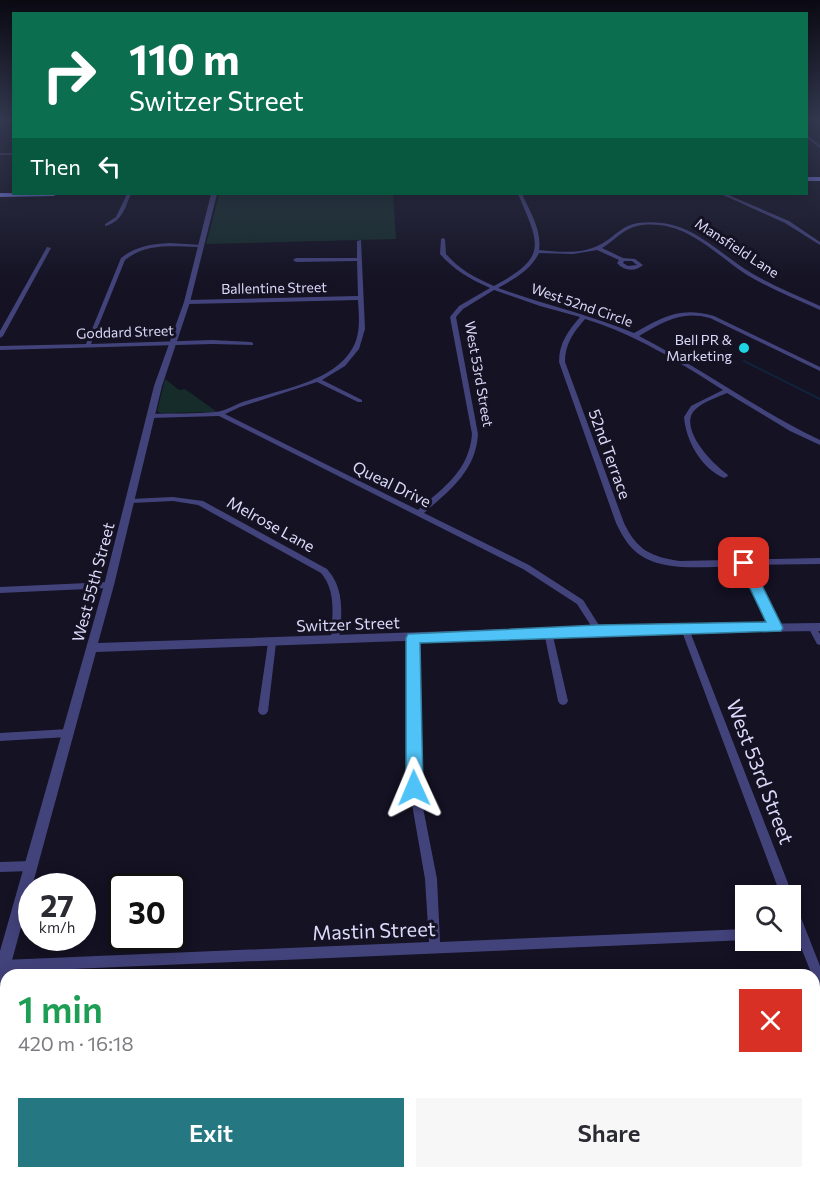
<!DOCTYPE html>
<html lang="en">
<head>
<meta charset="utf-8">
<style>
	body { margin:0; font-family:Commissioner,sans-serif; background:#f7f7f7; color:#2b2b33; height:100vh; display:flex; flex-direction:column; font-size:22px; white-space:nowrap }
	* { box-sizing:border-box; margin:0 }
	p { font-size:20px; color:#7c7c81 }
	.icon { flex:none; width:33px; height:33px; fill:none; stroke:currentColor; stroke-width:2; stroke-linecap:round; stroke-linejoin:round }
	.map { position:relative; flex:1; overflow:hidden }
	.drawer { position:absolute; left:0px; top:969px; width:820px; height:210px; display:flex; flex-direction:column; background:#fff; border-radius:18px 18px 0 0; box-shadow:0 3px 15px #0003 }
	.drawer>* { flex:none }
	.banner { position:absolute; left:12px; top:12px; width:796px; height:183px; border-radius:0px; box-shadow:0 3px 15px #0003; background:#0b6e4f; color:#fff; overflow:hidden }
	.fabs { position:absolute; left:735px; top:885px; display:grid; gap:12px }
	.fabs a { display:grid; place-items:center; width:66px; height:66px; border-radius:0px; background:#fff; box-shadow:0 3px 15px #0003; font-size:30px }
	.speed { position:absolute; left:18px; top:873px; display:flex; gap:12px; font-size:30px; font-weight:700; text-align:center }
	.speed>* { display:grid; place-content:center; width:78px; height:78px; border-radius:50%; background:#fff; box-shadow:0 3px 15px #0003; line-height:1 }
	.speed small { font-size:15px; font-weight:400 }
	.speed .limit { border:3px solid #111; border-radius:9px; background:#fff; color:#111 }
	.pin { position:absolute; display:grid; place-items:center; width:51px; height:51px; color:#fff; margin:-26px; border-radius:12px; box-shadow:0 3px 9px #0006 }
	.me { position:absolute; width:66px; margin:-33px; rotate:359deg; stroke-linejoin:round; filter:drop-shadow(0 0 4px #0008) }
	.turn { display:flex; align-items:center; gap:21px; height:126px; padding:0 18px; font-size:27px }
	.turn .icon { width:78px; height:78px; stroke-width:2.5 }
	.turn b { display:block; font-size:42px; line-height:51px }
	.then { display:flex; align-items:center; height:57px; padding:0 18px; background:#0003; gap:12px; font-size:22px }
	.round { display:grid; place-items:center; flex:none; width:63px; height:63px; border-radius:0px; background:#f7f7f7 }
	.head { display:flex; align-items:center; justify-content:space-between; height:102px; padding:0 18px }
	h1 { font-size:36px; font-weight:600; line-height:45px; color:#1e9e55 }
	.action { display:flex; gap:12px; margin-top:auto; padding:12px 18px }
	.action a { flex:1; height:69px; border-radius:0px; background:#257781; color:#fff; font-size:24px; font-weight:600; line-height:69px; text-align:center }
	.action a+a { background:#f7f7f7; color:#2b2b33 }
	.map>svg:first-child { display:block }
	.green { fill:#162c2b }
	.lines { fill:none; stroke-linecap:round; stroke-linejoin:round }
	.stream { stroke:#11233d; stroke-width:2 }
	.minor { fill:#43437c; fill-rule:evenodd }
	.tertiary { fill:#43437c; fill-rule:evenodd }
	.secondary { fill:#7d7eed; fill-rule:evenodd }
	.route { fill:#4fc3f7; stroke:#337fa1; stroke-width:1.5 }
	.poi-dot { fill:#1ed5e1; stroke:#141223; stroke-width:2 }
	.labels { text-anchor:middle; stroke-width:6; stroke-linejoin:round; paint-order:stroke }
	.far-street-label { font-size:14px; fill:#dcd9fa; stroke:#141223 }
	.far-poi-label { font-size:14px; fill:#dcd9fa; stroke:#141223; text-anchor:end }
	.street-label { font-size:16px; fill:#dcd9fa; stroke:#141223 }
	.near-street-label { font-size:20px; fill:#dcd9fa; stroke:#141223 }
</style>
</head>
<body>
<div class="map">
<svg width="820" height="1179" viewBox="0 0 820 1179">
	<rect width="100%" height="100%" fill="#141223"/>
	<!-- green -->
	<path class="green" d="M225,194H393L396,239L206,244L219,195Z
		M165,379L179,390L185,389L217,412L160,413L157,411Z
		M6,1086V1168L0,1171V1087Z
		M139,1173H240L241,1179H144Z"/>
	<g class="lines">
		<!-- stream -->
		<path class="stream" d="M744,361L820,399"/>
		<!-- minor -->
		<path class="minor" d="M14,121V123L0,124V122Z
			M807,135L820,145V148L807,138Z
			M0,153H14V155H0Z
			M127,194H131C125,208 122,222 105,226V224L116,217Z
			M518,194H522C530,212 542,230 539,250C560,252 584,255 603,243C615,236 623,225 638,223C690,217 713,250 753,274C774,286 798,296 820,306V310L818,309C794,298 769,288 747,275C712,252 683,217 637,226C623,229 614,241 602,248L623,258L635,259L643,265C635,272 624,271 617,263L619,260L597,250L573,254L539,253C531,270 514,279 498,288C543,304 590,315 634,333C663,317 680,306 714,316L820,367V371L818,370L710,318C681,310 663,322 639,336C701,368 757,410 820,440V445L790,431L727,393C718,397 705,401 697,408C675,425 712,464 727,474L728,476L724,478C701,468 686,441 684,417L691,406L723,390C679,362 635,334 585,319C573,333 565,344 565,362L624,523C637,550 651,557 680,561L820,558V564L749,565L780,628L779,630H773L741,566C709,566 660,574 635,551C626,543 621,533 616,523L559,362C559,343 568,331 580,317L540,306L494,290L463,309L456,317L478,434C476,471 450,490 424,513L529,565L583,600L602,630L601,632H595L577,604L523,569L219,416L151,418L148,416L151,414C172,413 195,414 216,412C226,411 236,404 246,401C279,390 333,382 352,349C361,335 359,316 358,300L187,304L184,302L187,300L358,296L357,261L296,262L293,260L296,258H357V241L361,240L365,329L359,349L345,366L322,380L362,400V402H358L317,382L240,407L225,414L418,510C444,487 469,471 472,434L450,317L459,306L490,288C470,279 454,270 440,254L441,239L443,238L445,239L446,254C460,270 474,277 494,286C548,257 540,245 518,194ZM624,261H632L637,265L628,266L623,263Z
			M721,194H726L789,221L820,242V245L785,223Z
			M170,243L201,245L203,246L201,247C175,247 147,242 125,260L91,344L212,340L251,342L253,343V345L212,344L0,350V346L86,344L121,258C136,246 152,244 170,243Z
			M47,247L51,248L3,336L0,338V331Z
			M173,497L203,501L327,569C341,585 342,602 341,623C340,629 340,635 338,641H332L331,639C332,616 337,592 321,573L198,505L173,501L131,503L127,501L131,499Z
			M109,582L113,585L109,588L0,593V587Z
			M812,624L815,625L820,634V645L817,644L808,627L809,625Z
			M685,626L688,627L689,629L793,896L791,899L794,900L820,966V987L816,985L814,975H812L790,920V896H781L681,629L682,627Z
			M548,629L551,630L552,632L568,701L566,704L563,705L560,704L558,701L544,632L545,630Z
			M413,635L416,636L417,638L419,787L437,879L440,942L746,929V940H747L3,972L0,971V961L3,960L429,942L425,879L409,787V638L410,636Z
			M272,640L275,641L276,643L268,711L266,714L263,715L260,714L258,711L268,643L269,641Z
			M68,729L71,730L73,733L71,736L68,737L0,741V733Z
			M31,861L35,862L36,866L35,870L31,871L0,872V862Z"/>
		<!-- tertiary -->
		<path class="tertiary" d="M211,194H217L190,302L162,386L114,585L98,643L598,626L820,623V631L598,634L96,652L8,975H6L5,983L0,986V951L104,585L154,386L184,302Z"/>
		<!-- secondary -->
		<path class="secondary" d="M807,177H820V181H807Z
			M0,193L57,194L54,196L0,197Z"/>
	</g>
	<!-- sky -->
	<linearGradient id="sky" x2="0" y2="1"><stop stop-color="#0b0a13"/><stop offset="0.42" stop-color="#343950"/><stop offset="1" stop-color="#343950" stop-opacity="0"/></linearGradient>
	<rect width="820" height="284" fill="url(#sky)"/>
	<!-- route -->
	<path class="route" d="M744,558L751,563L783,628L781,631L420,643L423,788L420,793L414,795L408,793L406,788V638L408,634L598,625L766,622L738,563Z"/>
	<!-- markers -->
	<circle class="poi-dot" cx="744" cy="348" r="6"/>
	<g class="labels">
		<!-- far-street labels -->
		<g class="far-street-label">
			<text transform="translate(737 248) rotate(33)" y="5">Mansfield Lane</text>
			<text transform="translate(274 288) rotate(-1)" y="5">Ballentine Street</text>
			<text transform="translate(582 305) rotate(19)" y="5">West 52nd Circle</text>
			<text transform="translate(125 332) rotate(-2)" y="5">Goddard Street</text>
			<text transform="translate(479 374) rotate(80)" y="5">West 53rd Street</text>
		</g>
		<!-- far-poi labels -->
		<g class="far-poi-label">
			<text x="732" y="345">Bell PR &amp;<tspan x="732" dy="16">Marketing</tspan></text>
		</g>
		<!-- street labels -->
		<g class="street-label">
			<text transform="translate(610 454) rotate(70)" y="6">52nd Terrace</text>
			<text transform="translate(392 484) rotate(26)" y="6">Queal Drive</text>
			<text transform="translate(271 524) rotate(29)" y="6">Melrose Lane</text>
			<text transform="translate(93 582) rotate(-75)" y="6">West 55th Street</text>
			<text transform="translate(348 624) rotate(-2)" y="6">Switzer Street</text>
		</g>
		<!-- near-street labels -->
		<g class="near-street-label">
			<text transform="translate(760 772) rotate(69)" y="7">West 53rd Street</text>
			<text transform="translate(374 931) rotate(-2)" y="7">Mastin Street</text>
		</g>
	</g>
</svg>
<div class="fabs">
<a><svg class="icon" aria-label="search" viewBox="0 0 24 24"><circle cx="10" cy="10" r="6"/><path d="M15 15l6 6"/></svg></a>
</div>
<div class="speed"><div>27<small>km/h</small></div><div class="limit">30</div></div>
<div class="pin" style="left:744px;top:563px;background:#d93025"><svg class="icon" aria-label="arrive" viewBox="0 0 24 24"><path d="M6 21V4h12l-3 4 3 4H6"/></svg></div>
<svg class="me" style="left:414px;top:788px" viewBox="-20 -20 40 40"><path d="M0-17L14 15 0 8-14 15z" fill="#4fc3f7" stroke="#fff" stroke-width="4"/></svg>
<div class="banner">
<div class="turn"><svg class="icon" aria-label="right" viewBox="0 0 24 24"><path d="M7 20v-9h11M14 6l5 5-5 5"/></svg><div><b>110 m</b>Switzer Street</div></div>
<div class="then">Then<svg class="icon" aria-label="left" viewBox="0 0 24 24"><path d="M17 20v-9H6M10 6l-5 5 5 5"/></svg></div>
</div>
<section class="drawer">
<div class="head"><div><h1>1 min</h1><p>420 m · 16:18</p></div><a class="round" style="background:#d93025;color:#fff"><svg class="icon" aria-label="close" viewBox="0 0 24 24"><path d="M6 6l12 12M18 6L6 18"/></svg></a></div>
<div class="action"><a>Exit</a><a>Share</a></div>
</section>
</div>
</body>
</html>
